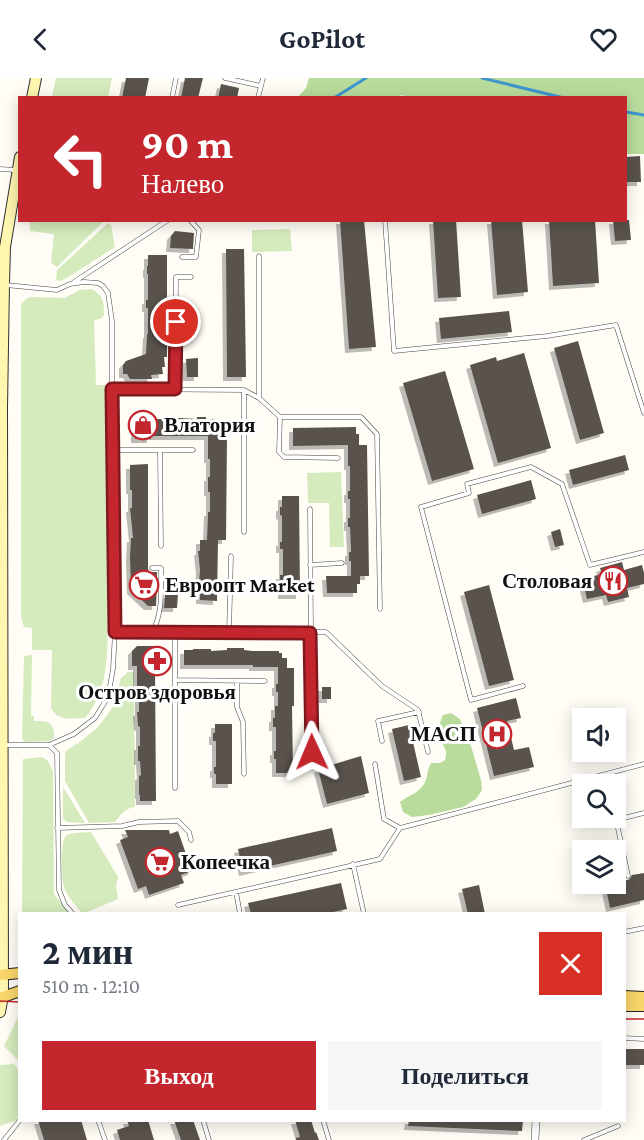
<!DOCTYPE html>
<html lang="ru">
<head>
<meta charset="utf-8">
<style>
	body { margin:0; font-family:"Crimson Pro",serif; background:#f6f6f7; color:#1f2937; height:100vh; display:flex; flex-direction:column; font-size:22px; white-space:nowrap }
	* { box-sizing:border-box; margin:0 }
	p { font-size:20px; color:#747a83 }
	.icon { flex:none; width:33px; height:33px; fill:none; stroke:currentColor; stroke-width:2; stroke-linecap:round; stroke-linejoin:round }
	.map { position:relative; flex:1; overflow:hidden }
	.sheet { position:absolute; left:18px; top:834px; width:608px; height:210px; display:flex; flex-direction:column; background:#fff; border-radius:0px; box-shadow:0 3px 15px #0003 }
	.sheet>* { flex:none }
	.hud { position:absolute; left:18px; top:18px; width:609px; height:126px; border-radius:0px; box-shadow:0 3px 15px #0003; background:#c4262e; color:#fff; overflow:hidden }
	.controls { position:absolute; left:572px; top:630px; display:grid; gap:12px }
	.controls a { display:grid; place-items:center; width:54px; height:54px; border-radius:0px; background:#fff; box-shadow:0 3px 15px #0003; font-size:30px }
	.pin { position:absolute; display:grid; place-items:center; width:51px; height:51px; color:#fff; margin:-26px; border:3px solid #fff; border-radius:50%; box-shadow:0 2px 6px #0007 }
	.me { position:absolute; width:66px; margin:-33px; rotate:359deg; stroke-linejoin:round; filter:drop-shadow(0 0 4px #0008) }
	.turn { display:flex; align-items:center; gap:21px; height:126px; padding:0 24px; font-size:27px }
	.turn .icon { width:78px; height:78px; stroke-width:2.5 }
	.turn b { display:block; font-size:42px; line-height:51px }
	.round { display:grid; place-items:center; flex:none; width:63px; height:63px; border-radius:0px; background:#f6f6f7 }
	.headline { display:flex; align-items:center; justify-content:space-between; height:102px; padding:0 24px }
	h1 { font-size:36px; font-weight:700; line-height:45px }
	.action { display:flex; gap:12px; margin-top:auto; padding:12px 24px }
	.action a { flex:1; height:69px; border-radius:0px; background:#c4262e; color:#fff; font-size:24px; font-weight:700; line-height:69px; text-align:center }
	.action a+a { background:#f6f6f7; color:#1f2937 }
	header { display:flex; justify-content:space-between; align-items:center; height:78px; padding:0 24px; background:#fff; font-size:27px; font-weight:700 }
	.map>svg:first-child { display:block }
	.green { fill:#d5ebbd }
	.forest { fill:#b9dc9c }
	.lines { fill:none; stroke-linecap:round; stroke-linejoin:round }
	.stream { stroke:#3f96cf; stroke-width:3 }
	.building { fill:#5a524d; filter:url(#shadow) }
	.service-casing { stroke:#444; stroke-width:5 }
	.minor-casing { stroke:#444; stroke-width:8 }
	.secondary-casing { stroke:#333; stroke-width:12 }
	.primary-casing { stroke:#222; stroke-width:12 }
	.service { stroke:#fff; stroke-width:4 }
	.minor { stroke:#fff; stroke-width:7 }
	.secondary { stroke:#fff6b0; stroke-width:10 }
	.primary { stroke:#f9d66b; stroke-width:10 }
	.tram { stroke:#c4262e; stroke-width:1.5 }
	.route-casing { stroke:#7f191e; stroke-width:15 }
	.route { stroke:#c4262e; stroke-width:10 }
	.labels { text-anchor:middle; stroke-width:6; stroke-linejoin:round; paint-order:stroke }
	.poi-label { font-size:21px; font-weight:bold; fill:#111; stroke:#fff; text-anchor:start }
</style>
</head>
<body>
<header><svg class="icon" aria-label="back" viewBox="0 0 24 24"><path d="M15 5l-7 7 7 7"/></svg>GoPilot<svg class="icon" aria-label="heart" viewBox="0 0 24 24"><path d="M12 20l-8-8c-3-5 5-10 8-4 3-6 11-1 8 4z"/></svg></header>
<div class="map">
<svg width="644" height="1062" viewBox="0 0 644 1062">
	<defs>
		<filter id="shadow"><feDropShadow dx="-4" dy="4" stdDeviation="0" flood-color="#0004"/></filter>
	</defs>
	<rect width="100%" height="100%" fill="#fffdf5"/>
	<!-- green -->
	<path class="green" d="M56,0H112L108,19H52Z
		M30,143V142L104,143L57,189L51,185L54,156L30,153Z
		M108,145L111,147L115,169L70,198L60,203L56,202L57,192Z
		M290,151L292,173L252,174V152Z
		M92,211C104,219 104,223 104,237L100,241L94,242L96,307H108L110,520H107C107,561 113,607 85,640C71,640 58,644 51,630L52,572H32V550L24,549L21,539V226L27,220L32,219L65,220L79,212Z
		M341,394L344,469H330L329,425H308L307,395Z
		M32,577L31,638H34V643C48,643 55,644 54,660L50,663L25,664L22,661L24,578Z
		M128,594H134L135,729C125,730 121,736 115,744L89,745L65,703V676L67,672L80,664L99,648L113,629L121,600Z
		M42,679L47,682L53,693L54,816L69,835L22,836L23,681Z
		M63,709L85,745L67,744L63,741Z
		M91,754L118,799L116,808L118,821L85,835H82C76,828 69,820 65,812C61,804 59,762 67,757C73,754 84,755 91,754Z
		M19,937V982H18L4,968Z
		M14,986L19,993V1038L15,1043L0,1048V987Z"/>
	<!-- forest -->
	<path class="forest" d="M309,0H644V76H626V20H412L401,17L397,20L298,19L306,10Z
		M451,635L460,641L471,668L481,702L482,712L476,721L463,729L429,737L412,739L403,734L400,724C409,717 421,714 425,704C428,698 427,691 431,685H440L445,682C449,669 441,668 439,658C438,651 440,643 443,637Z"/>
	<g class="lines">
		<!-- stream -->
		<path class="stream" d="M482,0L564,20
			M334,20L366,0
			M626,34L644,37"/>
	</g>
	<!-- building -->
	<path class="building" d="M126,0H149L145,20H122Z
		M185,0H203L198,20H181Z
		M221,6L239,10L237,20H218Z
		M640,78L641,104H626V79Z
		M340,142H364L376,269L349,271Z
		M433,142H456L461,219L438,220Z
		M491,142H522L528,214L497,217Z
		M549,142H595L599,205L553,208Z
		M613,142H629L631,162L615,163Z
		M175,153L194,155L193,171L170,170L171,158Z
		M226,171H244L246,299H227Z
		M148,177H167V279H164L165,289H162L163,296L151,297L152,301H130L127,296H123V287L126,283L146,276L147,256H148V230H146V222H148V196H147V188H148Z
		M509,233L512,254L441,261L439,240Z
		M578,263L604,355L580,362L554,270Z
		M524,275L551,370L498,385L470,287L496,279L497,283Z
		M198,280V299H187L186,281Z
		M445,293L474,391L432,403L403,305Z
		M135,334H151V341H164V339L197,341V339H206V341H215V346H218V358H227L226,462H218L217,523L200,522V514H198L200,492L198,473H200V462H207L208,434H210V414H208V399H210V381H208V358H151V361H135Z
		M356,349V356H359V367H367L369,498H360V506H357V515H327L326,498H351V483H349V474H351L350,449H348V440H350V421H348V413H350V388H348V367L293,368V350Z
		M625,377L629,392L573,407L569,392Z
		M148,386V491L149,494H157V507L156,528H148L131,512L130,479L131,460H133L130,430H132V412H130V387Z
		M531,402L536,421L482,436L477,417Z
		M282,418H299L300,517H282V505H280V497H283V471H280V464H282V438L280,437V429H282Z
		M560,451L564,467L555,469L551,454Z
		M622,484L624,492L642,487L644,495V506L627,510L629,519L608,524L606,517L587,521L582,501L602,496L600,490Z
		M489,507L514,602L489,608L464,514Z
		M165,516H178L177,530H164Z
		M137,568H159L164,573V582L155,590L156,723H140V717H139V698L141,697L140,683H138V668H140V649L138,648L137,634H139V614H137V588H132V573Z
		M227,570H244V572L253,573H279V575H282V580H287V590H294V628H292L293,695H276V681H274V673H276V649H273V640H275V628H278V614H276V606H278V589H253V587H184V572H193V571H211V573L227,572Z
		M322,609H331V621H322Z
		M516,620L521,640L507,643L514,672L529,669L534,689L494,698L477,630Z
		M215,646H232V706H216V696H214V689H216V663H213V655H215Z
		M409,647L421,699L404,703L392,651Z
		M361,678L369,715L327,726L318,691Z
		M332,750L337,773L243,794L238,771Z
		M125,752H169L170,756L178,753L186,776L194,774V784L192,785V793L181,797L184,805L149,817L146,808L138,811L120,762L128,759Z
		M644,795V822L610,830L605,806H615V801L624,799L626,802H629L632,797Z
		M341,805L347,831L324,836H251L248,825Z
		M479,807L485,836H468L462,811Z
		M624,971H644V987H624Z
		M38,1042H81L87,1062H44Z
		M127,1042H148L154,1062H120L117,1052L129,1048Z
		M174,1042H193L200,1062H181Z
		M295,1042H311L315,1055L316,1054L319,1062H296V1060L300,1059Z
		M409,1042H523L522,1053L408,1048Z"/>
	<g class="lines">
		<!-- service casing -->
		<g class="service-casing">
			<path id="service" d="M225,0L261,8
				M172,20L176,0
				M258,20L263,0
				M0,91L16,92
				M385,142L394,273L547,258L616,247L644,335
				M182,179H196L199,152L190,142
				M74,204L168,142
				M112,311L244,312L259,320L280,339H361L377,356L380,531
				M175,311L176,199H191
				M259,320V178
				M280,339L279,374L284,379L338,380
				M112,372H160L161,468
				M160,372H193
				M310,431L312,674
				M244,454V313
				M310,487L342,485
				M152,490H161C161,512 163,535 152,555
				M115,554H326L382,608L418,632L428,674
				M229,555L231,478
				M175,602L265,603
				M237,603V629L243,644L244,696
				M523,608L471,622L421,429L469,415L467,406L531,389L562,406L590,487L644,474
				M382,663L378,643L419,634
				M4,667H49L74,656L95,640L108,619L113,591L115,554L112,389V243L108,215L103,208L98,205L84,204L70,206L57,212L6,207
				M49,667L57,675L59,812L65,827L73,836
				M375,686L384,741L400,750
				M606,696L609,706
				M175,710V555
				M615,736L628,798
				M616,742L644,735
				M57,750L122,748L139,744L178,743L189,754L191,762
				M353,786L364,836
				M236,814L240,836
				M178,827L380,781L400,750L644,686
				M624,854L644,850
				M624,960L644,961
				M98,1042L105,1062
				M203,1042L209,1062
				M323,1042L329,1062
				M4,1062L20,1042
				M584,1062L618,1048"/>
		</g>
		<!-- minor casing -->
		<g class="minor-casing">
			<path id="minor" d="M535,1062L536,1042"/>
		</g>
		<!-- secondary casing -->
		<g class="secondary-casing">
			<path id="secondary" d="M32,20L36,0
				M0,934L3,918L2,330L4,206L5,169L20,79"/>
		</g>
		<!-- primary casing -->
		<g class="primary-casing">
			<path id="primary" d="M0,897L20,895
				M624,918L644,919
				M0,920L20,913
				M624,928H644"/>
		</g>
		<!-- service -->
		<use href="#service" class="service"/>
		<!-- minor -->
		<use href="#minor" class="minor"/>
		<!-- secondary -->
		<use href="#secondary" class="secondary"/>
		<!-- primary -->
		<use href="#primary" class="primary"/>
		<!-- tram -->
		<path class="tram" d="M0,923L20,924
			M624,941H644"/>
	</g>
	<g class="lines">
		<!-- route casing -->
		<g class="route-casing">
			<path id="route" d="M176,244L175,311H112L115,554L310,555L312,674"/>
		</g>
		<!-- route -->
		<use href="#route" class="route"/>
	</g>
	<!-- icons -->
	<defs>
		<g id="shop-ring" transform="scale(1.5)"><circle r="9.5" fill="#fff" stroke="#c4262e" stroke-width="1.5"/><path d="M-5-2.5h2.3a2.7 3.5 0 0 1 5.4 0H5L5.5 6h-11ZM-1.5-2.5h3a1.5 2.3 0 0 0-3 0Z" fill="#c4262e"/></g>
		<g id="restaurant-ring" transform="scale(1.5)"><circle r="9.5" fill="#fff" stroke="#c4262e" stroke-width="1.5"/><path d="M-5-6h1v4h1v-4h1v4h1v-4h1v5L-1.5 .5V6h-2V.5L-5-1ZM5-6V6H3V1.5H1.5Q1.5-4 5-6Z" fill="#c4262e"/></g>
		<g id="supermarket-ring" transform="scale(1.5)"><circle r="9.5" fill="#fff" stroke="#c4262e" stroke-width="1.5"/><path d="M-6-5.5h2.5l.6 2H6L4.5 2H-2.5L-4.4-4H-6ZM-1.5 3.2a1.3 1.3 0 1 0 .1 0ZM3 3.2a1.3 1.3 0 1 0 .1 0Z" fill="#c4262e"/></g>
		<g id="pharmacy-ring" transform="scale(1.5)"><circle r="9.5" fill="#fff" stroke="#c4262e" stroke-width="1.5"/><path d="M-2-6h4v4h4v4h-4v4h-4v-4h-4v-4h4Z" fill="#c4262e"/></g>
		<g id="hospital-ring" transform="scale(1.5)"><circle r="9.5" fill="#fff" stroke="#c4262e" stroke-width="1.5"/><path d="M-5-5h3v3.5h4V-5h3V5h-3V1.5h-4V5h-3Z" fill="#c4262e"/></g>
	</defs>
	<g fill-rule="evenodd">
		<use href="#shop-ring" x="143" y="347"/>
		<use href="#restaurant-ring" x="613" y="503"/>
		<use href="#supermarket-ring" x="144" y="507"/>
		<use href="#pharmacy-ring" x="157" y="583"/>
		<use href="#hospital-ring" x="497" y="656"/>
		<use href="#supermarket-ring" x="160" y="784"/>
	</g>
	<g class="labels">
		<!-- poi labels -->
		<g class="poi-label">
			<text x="164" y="354">Влатория</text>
			<text x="592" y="510" text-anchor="end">Столовая</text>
			<text x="165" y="514">Евроопт Market</text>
			<text x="157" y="621" text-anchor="middle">Остров здоровья</text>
			<text x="476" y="663" text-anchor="end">МАСП</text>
			<text x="181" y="791">Копеечка</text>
		</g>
	</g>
</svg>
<div class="controls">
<a><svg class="icon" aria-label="sound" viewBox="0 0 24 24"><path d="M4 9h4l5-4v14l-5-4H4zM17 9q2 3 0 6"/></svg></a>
<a><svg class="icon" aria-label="search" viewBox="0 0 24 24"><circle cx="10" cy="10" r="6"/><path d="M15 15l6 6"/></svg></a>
<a><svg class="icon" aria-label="layers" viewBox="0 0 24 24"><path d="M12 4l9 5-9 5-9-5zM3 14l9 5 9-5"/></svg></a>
</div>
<div class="pin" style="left:176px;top:244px;background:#d93025"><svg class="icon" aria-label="arrive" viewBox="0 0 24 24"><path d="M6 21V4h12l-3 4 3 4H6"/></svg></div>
<svg class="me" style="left:312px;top:674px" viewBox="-20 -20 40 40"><path d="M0-17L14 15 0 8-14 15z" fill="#c4262e" stroke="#fff" stroke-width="4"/></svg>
<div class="hud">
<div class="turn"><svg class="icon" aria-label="left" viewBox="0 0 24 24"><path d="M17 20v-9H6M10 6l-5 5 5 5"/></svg><div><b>90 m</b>Налево</div></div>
</div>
<section class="sheet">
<div class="headline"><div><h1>2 мин</h1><p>510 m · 12:10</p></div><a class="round" style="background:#d93025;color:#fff"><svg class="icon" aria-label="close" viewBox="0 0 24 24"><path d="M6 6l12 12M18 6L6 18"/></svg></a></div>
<div class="action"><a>Выход</a><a>Поделиться</a></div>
</section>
</div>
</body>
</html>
